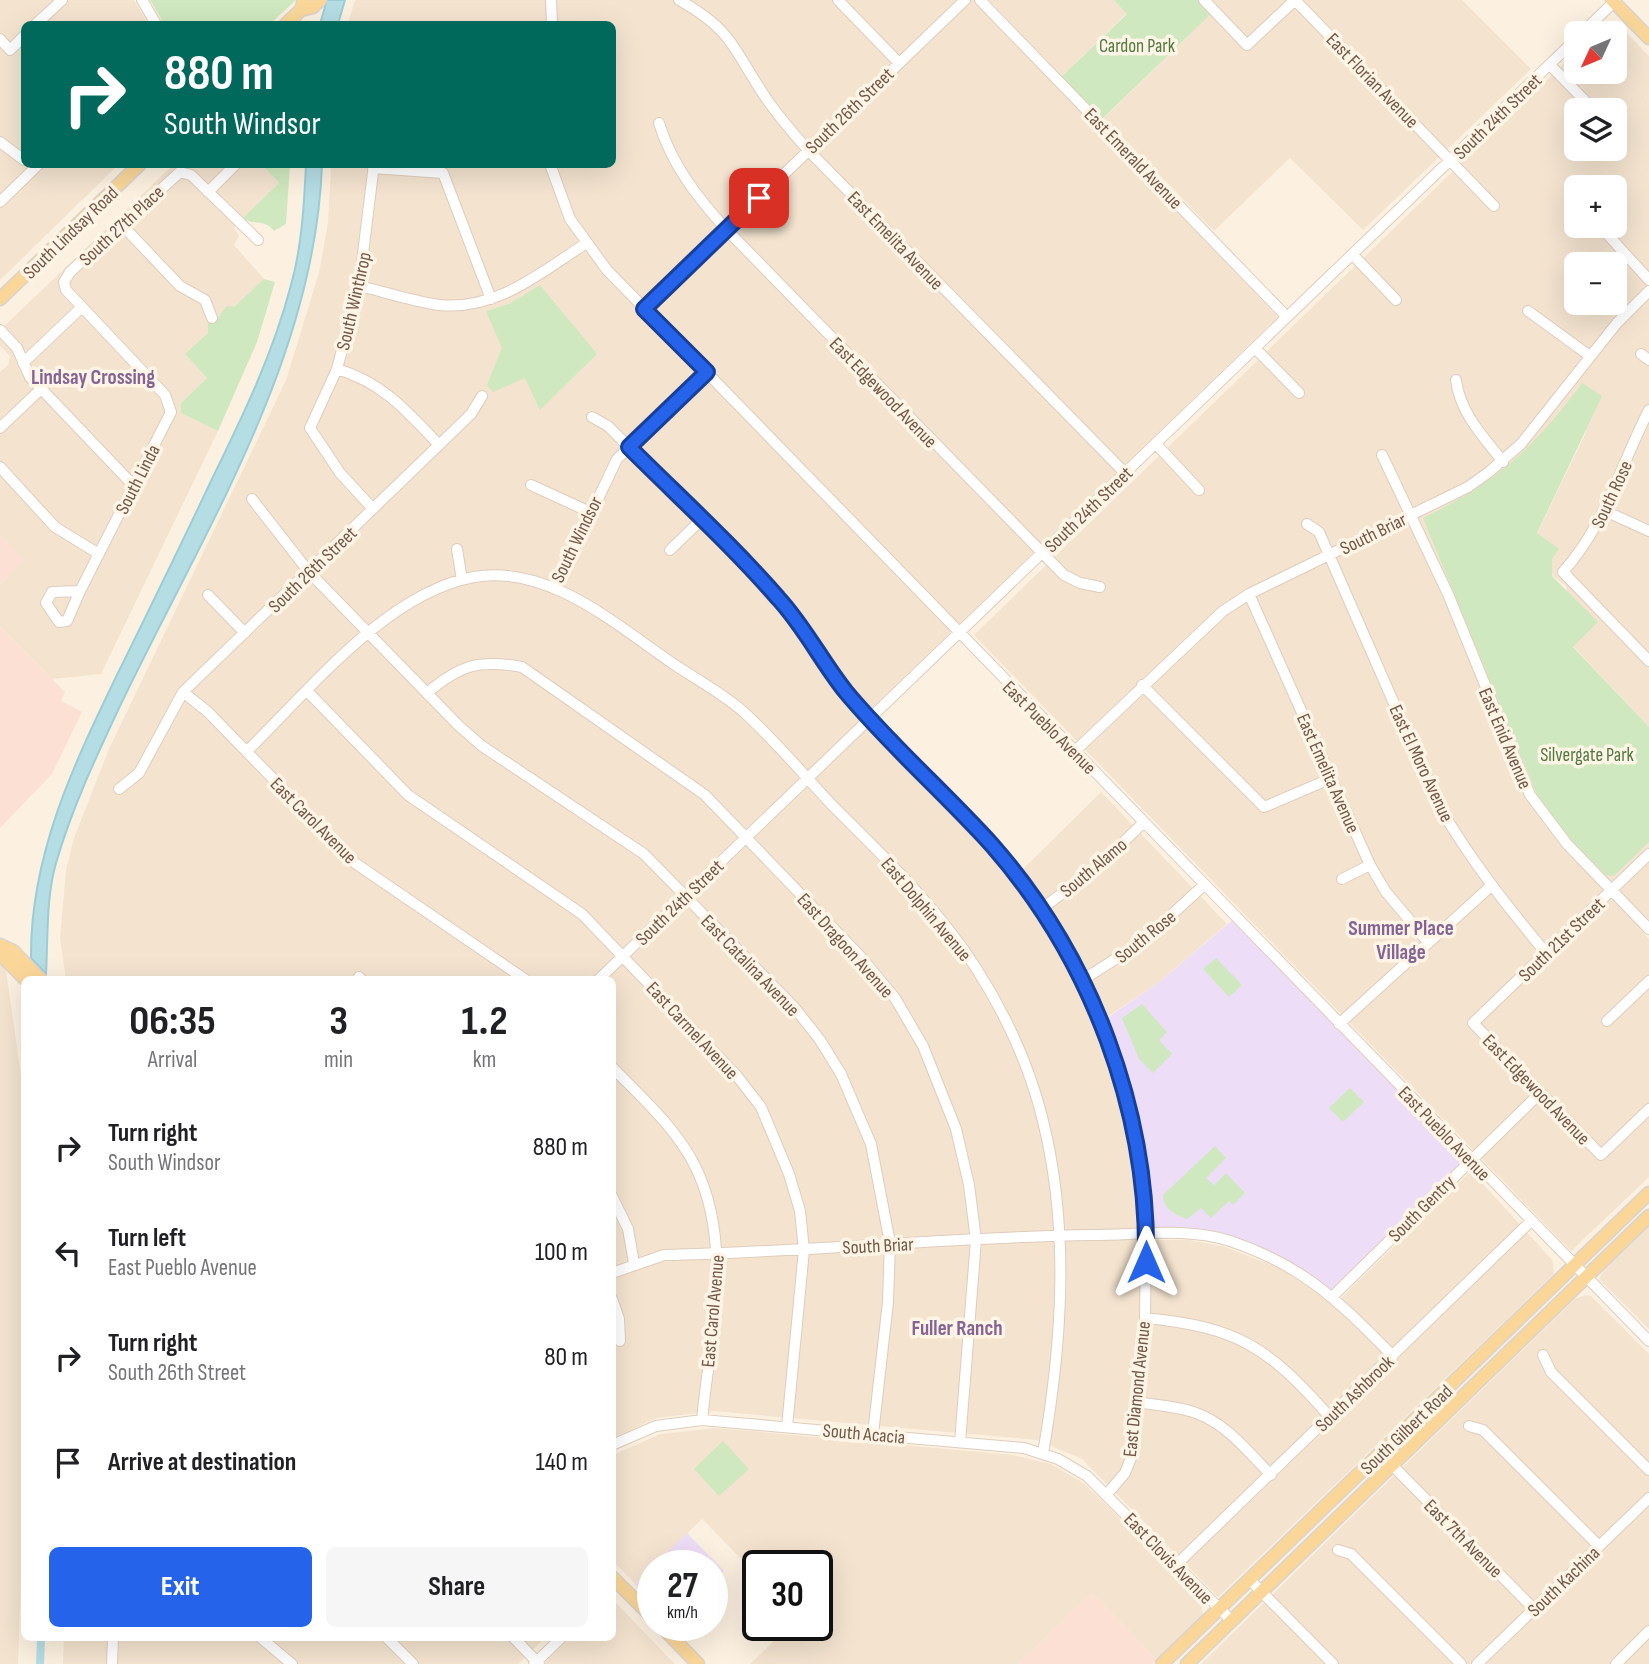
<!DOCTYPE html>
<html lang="en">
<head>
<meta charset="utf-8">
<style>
	body { margin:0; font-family:"Sofia Sans Condensed",sans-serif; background:#f6f6f6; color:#202124; height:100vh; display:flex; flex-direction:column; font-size:26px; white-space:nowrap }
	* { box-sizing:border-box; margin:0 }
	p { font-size:23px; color:#757577 }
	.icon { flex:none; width:38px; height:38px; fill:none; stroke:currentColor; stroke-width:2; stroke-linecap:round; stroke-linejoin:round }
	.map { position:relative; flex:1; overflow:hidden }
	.panel { position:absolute; left:21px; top:976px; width:595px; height:665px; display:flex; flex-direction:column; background:#fff; border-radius:10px; box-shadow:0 7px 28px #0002 }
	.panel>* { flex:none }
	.top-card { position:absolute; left:21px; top:21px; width:595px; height:147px; border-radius:10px; box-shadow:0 7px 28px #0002; background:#00695c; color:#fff; overflow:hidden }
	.needle { width:46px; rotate:226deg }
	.fabs { position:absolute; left:1564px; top:21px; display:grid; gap:14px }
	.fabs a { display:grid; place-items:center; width:63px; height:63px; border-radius:10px; background:#fff; box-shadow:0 7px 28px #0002; font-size:35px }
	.speed { position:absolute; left:637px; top:1550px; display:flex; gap:14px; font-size:35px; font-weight:700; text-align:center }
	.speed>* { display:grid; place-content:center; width:91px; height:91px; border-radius:50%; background:#fff; box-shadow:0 7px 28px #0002; line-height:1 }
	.speed small { font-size:18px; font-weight:400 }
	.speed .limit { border:4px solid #111; border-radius:10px; background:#fff; color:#111 }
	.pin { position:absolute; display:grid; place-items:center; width:60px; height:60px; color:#fff; margin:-30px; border-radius:14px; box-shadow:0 4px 10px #0006 }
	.me { position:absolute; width:77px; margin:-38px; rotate:0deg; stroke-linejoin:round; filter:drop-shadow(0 0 5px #0008) }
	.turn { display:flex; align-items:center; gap:24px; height:147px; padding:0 28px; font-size:32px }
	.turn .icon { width:91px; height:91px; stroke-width:2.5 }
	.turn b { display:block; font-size:49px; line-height:60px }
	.eta { display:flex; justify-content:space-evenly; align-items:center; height:119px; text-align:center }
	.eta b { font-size:42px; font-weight:700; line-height:49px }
	.cta { display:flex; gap:14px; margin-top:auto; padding:14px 28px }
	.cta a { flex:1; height:80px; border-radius:10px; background:#2563eb; color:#fff; font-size:28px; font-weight:700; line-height:80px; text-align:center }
	.cta a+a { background:#f6f6f6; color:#202124 }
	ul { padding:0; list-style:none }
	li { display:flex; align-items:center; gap:21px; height:105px; padding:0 28px }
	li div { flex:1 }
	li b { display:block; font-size:26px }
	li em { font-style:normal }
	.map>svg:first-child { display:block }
	.residential { fill:#f3e3cf; fill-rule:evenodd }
	.commercial { fill:#fce0d4 }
	.education { fill:#eeddf7 }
	.green { fill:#cfe8bf }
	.water { fill:#b5dde4; stroke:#9cccd6; stroke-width:2 }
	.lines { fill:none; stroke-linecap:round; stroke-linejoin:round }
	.canal { stroke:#b5dde4; stroke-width:8 }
	.minor-casing { stroke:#dfcdbc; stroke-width:12 }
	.major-casing { stroke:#dad3cf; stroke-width:15 }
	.minor { stroke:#fff; stroke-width:10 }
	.major { stroke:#fad799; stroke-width:12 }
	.route-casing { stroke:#184099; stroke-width:18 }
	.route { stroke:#2563eb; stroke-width:12 }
	.labels { text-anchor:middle; stroke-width:7; stroke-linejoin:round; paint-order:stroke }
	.park-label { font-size:19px; fill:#507841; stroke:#fff5e6 }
	.street-label { font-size:19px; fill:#725748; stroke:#fff5e6 }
	.neighbourhood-label { font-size:21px; font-weight:bold; fill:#856495; stroke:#fff5e6 }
</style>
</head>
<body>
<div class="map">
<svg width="1649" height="1664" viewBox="0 0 1649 1664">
	<rect width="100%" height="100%" fill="#fcf1e0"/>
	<!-- residential -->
	<path class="residential" d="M0,0H134L148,24H24V164L118,165L0,280Z
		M355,0H974L1278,317L860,719L988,849L1012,880L1101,792L1227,924L1158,983L1095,1025L1127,1126L1140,1240H1189L1225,1247L1284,1270L1334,1305L1471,1171L1553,1261L1554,1274L1218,1597L1082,1459L1037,1440L713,1411L657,1418L613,1438L612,980H66L60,938L66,870L74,838L109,749L286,380L319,273L328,223L331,165L612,164V24H348Z
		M989,0H1114L1127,13L1062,76Z
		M1204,0H1462L1531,69L1363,230L1290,158L1214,231L1104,118L1214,11Z
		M1616,22L1649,56V727L1573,646L1566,586L1552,575V558L1537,534L1586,432L1582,383L1558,416L1512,464L1470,496L1423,518L1614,876L1649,842V919L1639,928L1649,939V1177L1571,1251L974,635L1577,51V72H1615V33H1595ZM1577,110H1615V149H1577ZM1577,187H1615V226H1577ZM1577,264H1615V303H1577Z
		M173,165H262L279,183L234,227L239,236L234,245L264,279L234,307L214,318L208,333L185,354L207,378L181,403V413L218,431L101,674L52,679L0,627V584L24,560L0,535V372L8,365L10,356L0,346V330Z
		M0,963L6,970L24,1097V1486L18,1664H0Z
		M1649,1226V1329L1599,1279L1604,1270Z
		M1585,1295L1591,1296L1649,1354V1664H1201L1575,1299Z
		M716,1428L1013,1455L1051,1464L1082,1482L1107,1505L1201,1604L1203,1615L1157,1660L1092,1593L1018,1664H750L790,1626H817V1566H758V1576L702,1519L635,1584L613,1561V1455L660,1434Z
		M613,1600L675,1664H543L570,1638H612Z
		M64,1638H545L518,1664H63Z"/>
	<!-- commercial -->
	<path class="commercial" d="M0,535L25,560L0,584Z
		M0,627L65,692L61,701L82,712L52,774L0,828Z
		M1092,1593L1157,1660L1152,1664H1018Z"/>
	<!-- education -->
	<path class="education" d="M1235,918L1471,1160L1333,1296L1308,1277L1227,1240L1146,1235L1140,1157L1101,1022L1158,983Z
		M687,1533L724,1571L715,1580L721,1587L712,1596V1566H653Z
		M653,1567V1603L635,1584Z"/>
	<!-- green -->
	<path class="green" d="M150,0H296L270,24H164Z
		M1114,0H1204L1214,11L1099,122L1058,80L1127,14Z
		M262,165H290L286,224L274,231C264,218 253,226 243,218L279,183Z
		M264,279L275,282L257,342L218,431L181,413V403L207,378L185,354L208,333V320L219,316L227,306L234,307Z
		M540,285L597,354L540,410L525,378L493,392L487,385L502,348L486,311L509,304Z
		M1582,383L1602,396L1537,533L1559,549L1552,559V576L1598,622L1573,647L1649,727V842L1614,876L1606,875L1571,840L1538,797L1423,518C1496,483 1534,448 1582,383Z
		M1216,958L1242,985L1229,997L1203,969Z
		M1142,1004L1167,1032L1159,1040L1172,1054L1153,1073L1139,1059L1122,1018Z
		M1350,1088L1364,1102L1343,1122L1329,1108Z
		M1215,1146L1226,1158L1206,1178L1214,1185L1226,1173L1245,1193L1233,1205L1229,1201L1211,1218L1201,1208L1187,1219C1176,1215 1163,1209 1163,1195Z
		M723,1441L749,1469L719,1496L694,1469Z"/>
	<!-- water -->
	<path class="water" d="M327,0H345L338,24H320Z
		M306,165H322C315,360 202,534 120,706C96,757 72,808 56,863C46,898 48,938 46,974L31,958C30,856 73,766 116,677C148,612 180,547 211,481C242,418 273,354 291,285C302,246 304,205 306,165Z"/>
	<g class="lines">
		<!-- canal -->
		<path class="canal" d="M40,1664L41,1638"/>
		<!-- minor casing -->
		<g class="minor-casing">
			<path id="minor" d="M142,0L156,24
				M551,0L552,24
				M679,0C733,30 733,49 764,95C777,115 792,132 808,150L1125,473
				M838,0L899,63
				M980,0L1287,317
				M1204,0L1247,45L1295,0
				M1295,0L1494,206
				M36,24L62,0
				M1582,33L1616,0
				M0,39L10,50L24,36
				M1550,65L1592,108
				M659,123C672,165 697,197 726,229L1064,575L1080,583L1100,587
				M0,142L24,160
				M550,164L570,219L607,270L1649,1341
				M373,168L443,173L491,299
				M208,192L236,164
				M0,202L39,164
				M122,225L180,286L205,300L212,318
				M1608,235L1649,280
				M1353,255L1396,300
				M359,286C385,292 412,301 439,305C496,311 540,273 585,244
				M644,309L965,0
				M1528,311L1590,356
				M0,330L17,348L30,377L133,485
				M1255,348L1299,393
				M1641,354L1649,360
				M23,363L82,307
				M337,369C382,382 408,412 439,445
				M1456,380C1460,413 1483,436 1503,462
				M1649,410C1620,466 1606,524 1563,572L1649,661
				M592,417L608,426L779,599L845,691L993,846L1040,910L1081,981L1099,1016L1116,1065L1140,1157L1146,1235L1145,1318L1133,1453L1125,1473L1107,1494
				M0,428L41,389
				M1156,444L1199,490
				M1382,455L1448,594L1530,795L1567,844L1649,929
				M0,467L55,527L99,554
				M531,485L590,512
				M252,499L309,572L459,726L482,746L644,854L794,1007L820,1040L841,1074L871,1144L890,1243L888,1302L873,1434
				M373,509L340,473L310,428L337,369L359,286L374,164
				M1605,511L1649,531
				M1307,524L1319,532L1438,804C1469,858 1506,905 1546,953
				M457,549L462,580
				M670,550L701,520
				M555,589L617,459L707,372
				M80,591L52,592L46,603L59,622L67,621L80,591L171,412L165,395L66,290L64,282L70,272L180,172L191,175L258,240
				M1249,594L1370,865L1386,892L1427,941
				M208,595L245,633
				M1142,685L1264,807L1332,778
				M183,692L208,712L355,863L526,980
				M308,692L408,795L582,914L737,1076L761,1107L789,1174L800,1211L804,1250L787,1427
				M427,693C460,665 479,659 522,667L705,795L860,956L895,998L923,1046L956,1129L969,1185L976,1240L960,1442
				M247,751C309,691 386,593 474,577C550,564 617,626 675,665C699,681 727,696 747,715C777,743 804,775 832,805C883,856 937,907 976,968C1006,1015 1030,1067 1043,1121C1070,1230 1062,1344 1043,1453
				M1075,751L1223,611L1249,594L1468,487L1489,472L1521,444L1617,323L1649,291
				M119,789L139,773L183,692L471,414L482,396
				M1649,854L1473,1023L1601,1155L1649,1109
				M1342,879L1370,865
				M1040,910L1100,865L1144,822
				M359,977L362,980
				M598,980L1577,38
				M1081,981L1142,942L1204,885
				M1607,1021L1649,981
				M1339,1024L1491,886
				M612,1067C642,1098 676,1128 695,1166C734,1244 710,1337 702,1420
				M612,1196L628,1229L634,1263
				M612,1273L664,1255C807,1252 950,1237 1093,1235C1137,1235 1188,1227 1230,1241C1305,1266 1339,1302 1393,1356
				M1333,1296L1540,1093
				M612,1299L619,1319L620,1341
				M1145,1318C1238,1327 1268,1347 1329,1416
				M1543,1355L1551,1372L1649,1470
				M1136,1402C1155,1405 1178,1406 1196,1413C1227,1424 1248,1452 1271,1475
				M1469,1426L1483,1430L1599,1546
				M612,1445L656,1426L702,1420L1024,1448L1058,1459L1087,1476L1232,1621
				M1393,1466L1534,1609
				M1338,1550L1351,1554L1461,1664
				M1176,1565L1531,1221
				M1250,1580L1333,1664
				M261,1638L292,1664
				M387,1638L413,1664
				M514,1638L539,1664
				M112,1664L113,1638
				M534,1664L561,1638
				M1477,1664L1649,1498
				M1616,1664L1649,1631"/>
		</g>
		<!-- major casing -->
		<g class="major-casing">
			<path id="major" d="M1612,0L1649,38
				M301,10L313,7L320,0
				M286,24L301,10L304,0
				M0,299L140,164
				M0,945L13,951L41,980
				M4,949L6,960L26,980
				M612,1577L653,1618
				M661,1626L698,1664
				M1162,1664L1649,1193
				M1187,1664L1649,1216"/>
		</g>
		<!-- minor -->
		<use href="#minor" class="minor"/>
		<!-- major -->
		<use href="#major" class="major"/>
	</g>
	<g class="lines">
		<!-- route casing -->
		<g class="route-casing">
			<path id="route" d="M759,198L644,309L707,372L629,447C679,497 732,545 778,598C804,626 822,662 846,692C891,746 945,793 992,845C1092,959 1149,1112 1146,1262"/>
		</g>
		<!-- route -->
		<use href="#route" class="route"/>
	</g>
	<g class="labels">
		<!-- park labels -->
		<g class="park-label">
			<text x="1137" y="52">Cardon Park</text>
			<text x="1587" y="761">Silvergate Park</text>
		</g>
		<!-- street labels -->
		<g class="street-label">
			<text transform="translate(1373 80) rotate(46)" y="7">East Florian Avenue</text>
			<text transform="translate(849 110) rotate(-44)" y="7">South 26th Street</text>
			<text transform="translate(1497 116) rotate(-44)" y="7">South 24th Street</text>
			<text transform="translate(1134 158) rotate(46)" y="7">East Emerald Avenue</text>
			<text transform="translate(121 225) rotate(-43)" y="7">South 27th Place</text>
			<text transform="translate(70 232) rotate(-44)" y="7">South Lindsay Road</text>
			<text transform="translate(896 240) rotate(46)" y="7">East Emelita Avenue</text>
			<text transform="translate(353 301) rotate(-77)" y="7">South Winthrop</text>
			<text transform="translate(884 392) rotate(46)" y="7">East Edgewood Avenue</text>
			<text transform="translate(137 479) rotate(-63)" y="7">South Linda</text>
			<text transform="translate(1611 494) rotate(-65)" y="7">South Rose</text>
			<text transform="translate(1088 509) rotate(-44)" y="7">South 24th Street</text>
			<text transform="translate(1373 533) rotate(-26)" y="7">South Briar</text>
			<text transform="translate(576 539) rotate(-64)" y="7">South Windsor</text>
			<text transform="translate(312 569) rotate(-44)" y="7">South 26th Street</text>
			<text transform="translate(1050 727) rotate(45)" y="7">East Pueblo Avenue</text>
			<text transform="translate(1506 738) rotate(67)" y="7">East Enid Avenue</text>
			<text transform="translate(1422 763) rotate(65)" y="7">East El Moro Avenue</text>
			<text transform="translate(1329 773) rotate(66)" y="7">East Emelita Avenue</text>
			<text transform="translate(314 820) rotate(45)" y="7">East Carol Avenue</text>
			<text transform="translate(1093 867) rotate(-40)" y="7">South Alamo</text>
			<text transform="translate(679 902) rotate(-44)" y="7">South 24th Street</text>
			<text transform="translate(927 909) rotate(50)" y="7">East Dolphin Avenue</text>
			<text transform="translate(1145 936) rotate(-39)" y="7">South Rose</text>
			<text transform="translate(1561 939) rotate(-44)" y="7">South 21st Street</text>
			<text transform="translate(846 945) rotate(48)" y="7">East Dragoon Avenue</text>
			<text transform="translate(751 965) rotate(46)" y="7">East Catalina Avenue</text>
			<text transform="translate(693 1030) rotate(47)" y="7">East Carmel Avenue</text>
			<text transform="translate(1537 1089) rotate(46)" y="7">East Edgewood Avenue</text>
			<text transform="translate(1445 1133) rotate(46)" y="7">East Pueblo Avenue</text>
			<text transform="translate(1421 1208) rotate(-45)" y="7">South Gentry</text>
			<text transform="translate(878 1245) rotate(-3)" y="7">South Briar</text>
			<text transform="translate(712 1311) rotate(-85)" y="7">East Carol Avenue</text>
			<text transform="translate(1136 1389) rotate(-84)" y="7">East Diamond Avenue</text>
			<text transform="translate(1354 1393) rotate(-44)" y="7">South Ashbrook</text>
			<text transform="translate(1406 1429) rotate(-44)" y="7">South Gilbert Road</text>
			<text transform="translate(864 1433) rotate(5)" y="7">South Acacia</text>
			<text transform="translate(1464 1538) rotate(45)" y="7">East 7th Avenue</text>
			<text transform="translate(1169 1558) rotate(46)" y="7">East Clovis Avenue</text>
			<text transform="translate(1563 1581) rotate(-44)" y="7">South Kachina</text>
		</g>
		<!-- neighbourhood labels -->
		<g class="neighbourhood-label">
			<text x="93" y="384">Lindsay Crossing</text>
			<text x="1401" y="935">Summer Place<tspan x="1401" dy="24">Village</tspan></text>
			<text x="957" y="1335">Fuller Ranch</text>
		</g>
	</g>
</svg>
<div class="fabs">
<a><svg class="needle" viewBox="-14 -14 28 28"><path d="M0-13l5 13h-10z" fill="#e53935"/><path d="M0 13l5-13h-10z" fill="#757577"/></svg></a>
<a><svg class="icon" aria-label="layers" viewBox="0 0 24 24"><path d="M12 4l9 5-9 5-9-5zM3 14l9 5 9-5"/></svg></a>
<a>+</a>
<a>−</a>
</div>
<div class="speed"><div>27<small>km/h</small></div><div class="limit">30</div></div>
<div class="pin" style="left:759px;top:198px;background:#d93025"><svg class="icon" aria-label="arrive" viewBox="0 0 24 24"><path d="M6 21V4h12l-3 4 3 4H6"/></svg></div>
<svg class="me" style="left:1146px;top:1262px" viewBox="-20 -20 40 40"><path d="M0-17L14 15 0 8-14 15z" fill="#2563eb" stroke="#fff" stroke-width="4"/></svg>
<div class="top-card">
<div class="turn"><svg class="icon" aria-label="right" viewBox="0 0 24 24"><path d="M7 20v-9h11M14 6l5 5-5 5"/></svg><div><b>880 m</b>South Windsor</div></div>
</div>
<section class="panel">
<div class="eta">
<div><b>06:35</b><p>Arrival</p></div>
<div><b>3</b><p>min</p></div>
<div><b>1.2</b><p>km</p></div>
</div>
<ul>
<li><svg class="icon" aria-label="right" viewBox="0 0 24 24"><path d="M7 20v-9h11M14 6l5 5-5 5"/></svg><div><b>Turn right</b><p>South Windsor</p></div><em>880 m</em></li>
<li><svg class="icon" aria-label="left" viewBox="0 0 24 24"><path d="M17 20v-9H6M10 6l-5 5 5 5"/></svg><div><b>Turn left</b><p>East Pueblo Avenue</p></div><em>100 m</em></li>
<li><svg class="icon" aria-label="right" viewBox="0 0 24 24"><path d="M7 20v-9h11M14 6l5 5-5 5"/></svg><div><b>Turn right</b><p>South 26th Street</p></div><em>80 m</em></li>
<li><svg class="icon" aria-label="arrive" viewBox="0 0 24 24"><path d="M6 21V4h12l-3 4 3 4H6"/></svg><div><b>Arrive at destination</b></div><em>140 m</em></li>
</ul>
<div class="cta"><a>Exit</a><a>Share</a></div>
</section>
</div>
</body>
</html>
